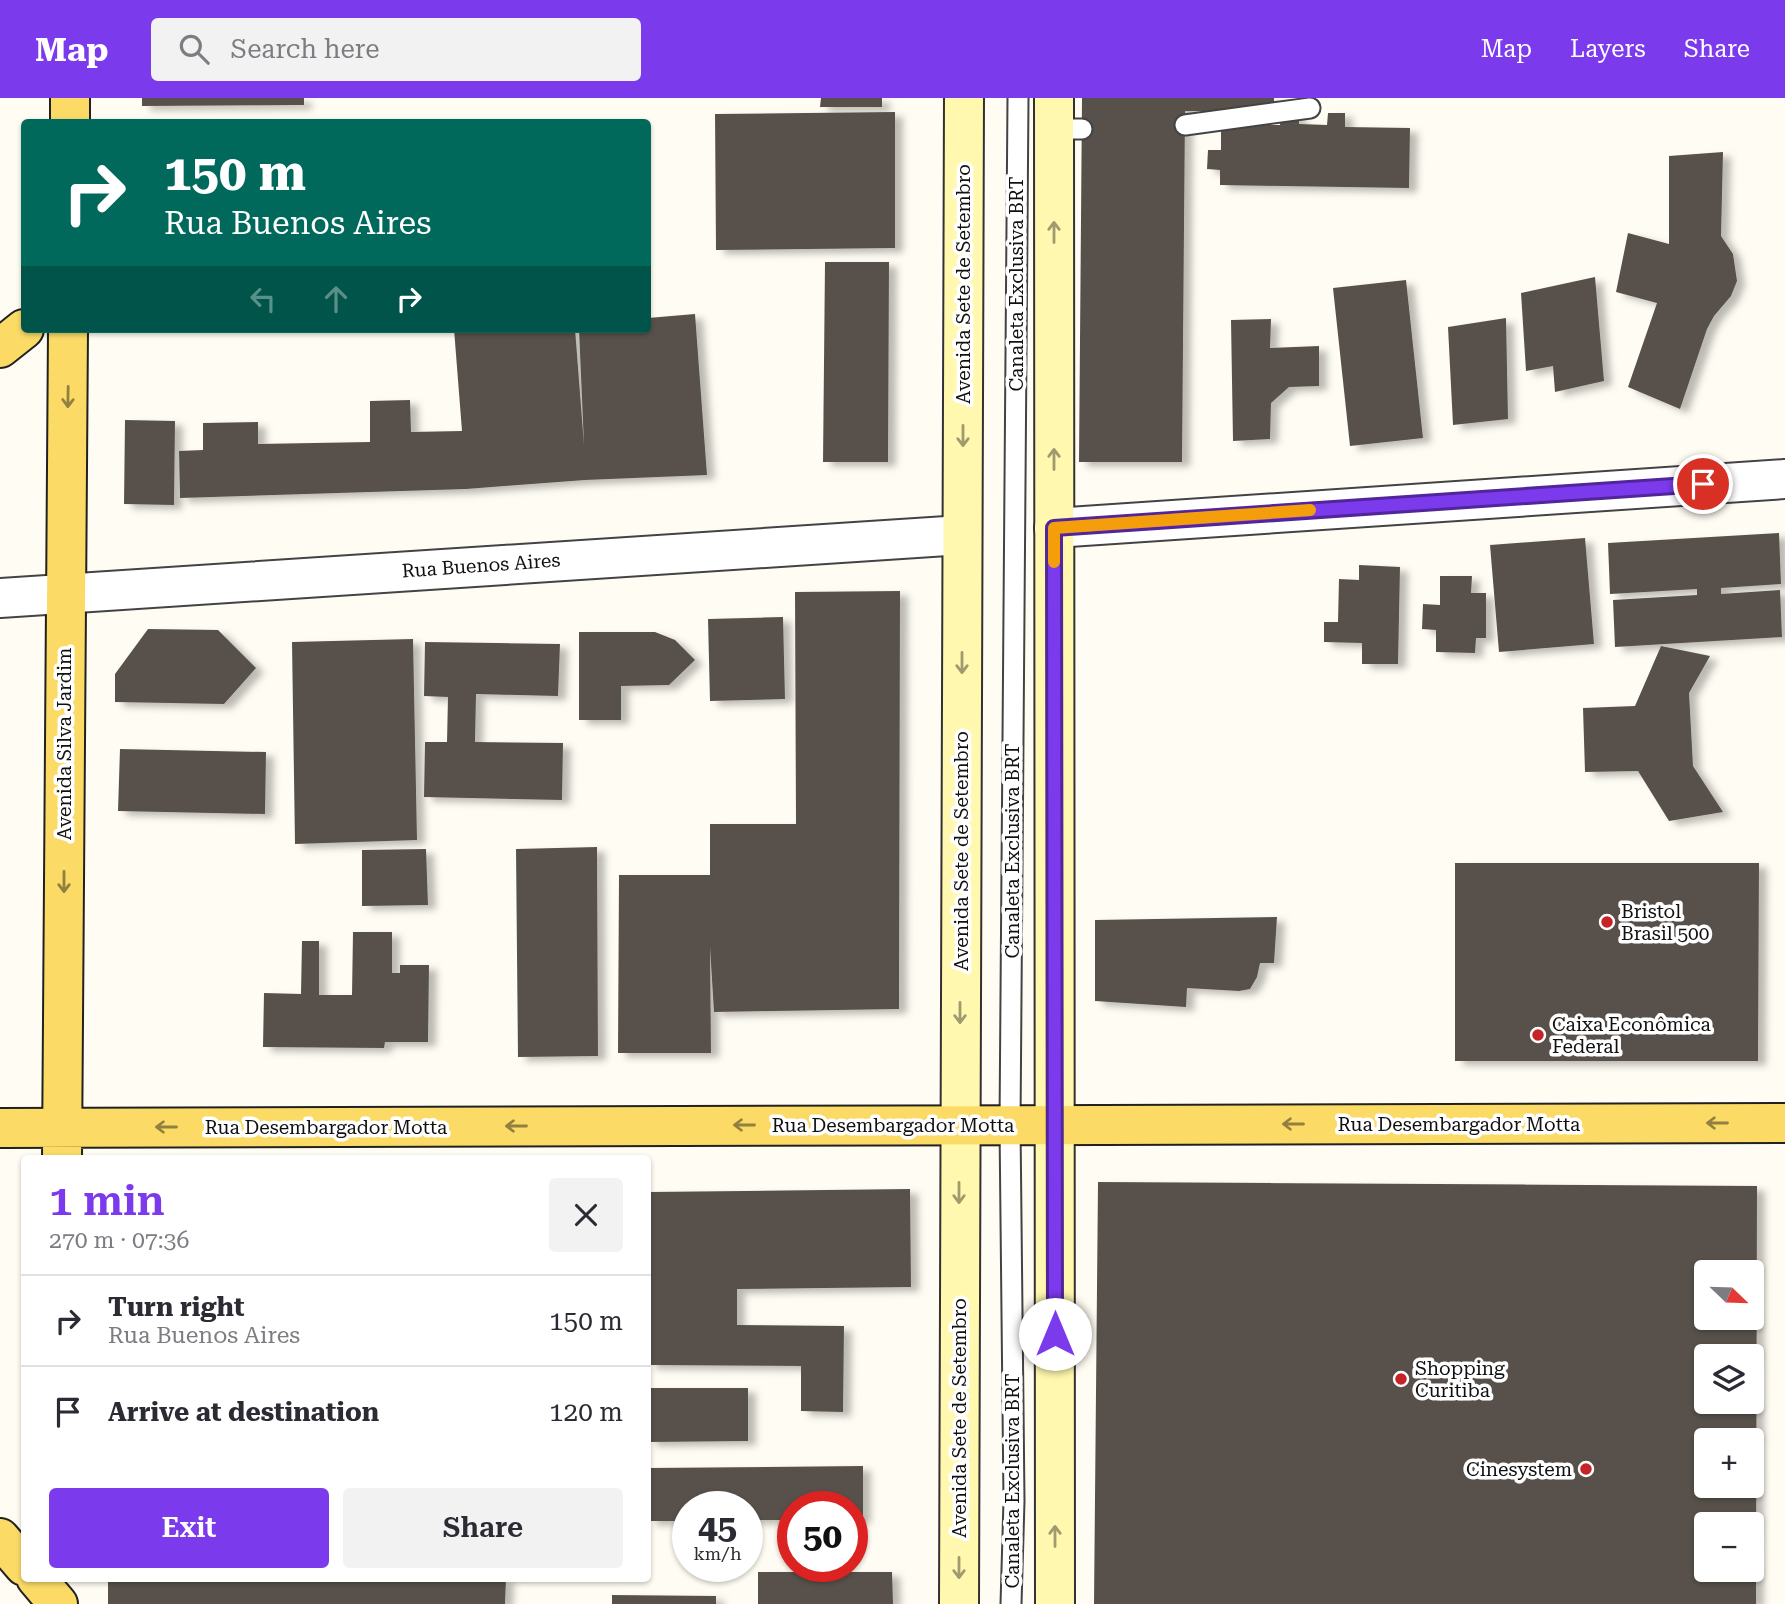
<!DOCTYPE html>
<html lang="en">
<head>
<meta charset="utf-8">
<style>
	body { margin:0; font-family:"Roboto Serif",serif; background:#f2f2f3; color:#2b2b33; height:100vh; display:flex; flex-direction:column; font-size:26px; white-space:nowrap }
	* { box-sizing:border-box; margin:0 }
	p { font-size:23px; color:#7c7c81 }
	.icon { flex:none; width:38px; height:38px; fill:none; stroke:currentColor; stroke-width:2; stroke-linecap:round; stroke-linejoin:round }
	.map { position:relative; flex:1; overflow:hidden }
	.drawer { position:absolute; left:21px; top:1057px; width:630px; height:427px; display:flex; flex-direction:column; background:#fff; border-radius:7px; box-shadow:0 2px 5px #0004 }
	.drawer>* { flex:none }
	.banner { position:absolute; left:21px; top:21px; width:630px; height:214px; border-radius:7px; box-shadow:0 2px 5px #0004; background:#00695c; color:#fff; overflow:hidden }
	.needle { width:46px; rotate:113deg }
	.fabs { position:absolute; left:1694px; top:1162px; display:grid; gap:14px }
	.fabs a { display:grid; place-items:center; width:70px; height:70px; border-radius:7px; background:#fff; box-shadow:0 2px 5px #0004; font-size:35px }
	.speed { position:absolute; left:672px; top:1393px; display:flex; gap:14px; font-size:35px; font-weight:700; text-align:center }
	.speed>* { display:grid; place-content:center; width:91px; height:91px; border-radius:50%; background:#fff; box-shadow:0 2px 5px #0004; line-height:1 }
	.speed small { font-size:18px; font-weight:400 }
	.speed .limit { border:10px solid #d22; background:#fff; color:#111 }
	.pin { position:absolute; display:grid; place-items:center; width:60px; height:60px; color:#fff; margin:-30px; border:4px solid #fff; border-radius:50%; box-shadow:0 2px 7px #0007 }
	.me { position:absolute; width:77px; margin:-38px; rotate:0deg; stroke-linejoin:round; filter:drop-shadow(0 0 5px #0008) }
	.turn { display:flex; align-items:center; gap:24px; height:147px; padding:0 28px; font-size:32px }
	.turn .icon { width:91px; height:91px; stroke-width:2.5 }
	.turn b { display:block; font-size:49px; line-height:60px }
	.lanes { display:flex; align-items:center; height:66px; padding:0 28px; background:#0003; justify-content:center; gap:35px; direction:ltr }
	.lanes .off { opacity:.35 }
	.round { display:grid; place-items:center; flex:none; width:74px; height:74px; border-radius:7px; background:#f2f2f3 }
	.summary { display:flex; align-items:center; justify-content:space-between; height:119px; padding:0 28px }
	h1 { font-size:42px; font-weight:600; line-height:52px; color:#7c3aed }
	.button { display:flex; gap:14px; margin-top:auto; padding:14px 28px }
	.button a { flex:1; height:80px; border-radius:7px; background:#7c3aed; color:#fff; font-size:28px; font-weight:600; line-height:80px; text-align:center }
	.button a+a { background:#f2f2f3; color:#2b2b33 }
	ul { padding:0; list-style:none }
	li { display:flex; align-items:center; gap:21px; height:91px; padding:0 28px; border-top:2px solid #e1e1e2 }
	li div { flex:1 }
	li b { display:block; font-size:26px }
	li em { font-style:normal }
	header { display:flex; align-items:center; gap:42px; box-sizing:border-box; height:98px; padding:0 35px; background:#7c3aed; color:#fff }
	header strong { font-size:33px }
	nav { display:flex; gap:38px; margin-inline-start:auto; font-size:24px }
	.search { width:490px; height:63px; background:#f2f2f3; display:flex; align-items:center; gap:18px; box-sizing:border-box; padding:0 24px; border-radius:7px; color:#7c7c81; font-size:26px }
	.map>svg:first-child { display:block }
	.building { fill:#59514c; fill-rule:evenodd; filter:url(#shadow) }
	.lines { fill:none; stroke-linecap:round; stroke-linejoin:round }
	.service-casing { stroke:#434343; stroke-width:23 }
	.minor-casing { stroke:#434343; stroke-width:42 }
	.secondary-casing { stroke:#323232; stroke-width:42 }
	.primary-casing { stroke:#212121; stroke-width:42 }
	.service { stroke:#fff; stroke-width:19 }
	.minor { stroke:#fff; stroke-width:38 }
	.secondary { stroke:#fff8ae; stroke-width:38 }
	.primary { stroke:#fbdb66; stroke-width:38 }
	.oneway { stroke:#9f9b6f }
	.oneway2 { stroke:#91803f }
	.route-casing { stroke:#51269a; stroke-width:18 }
	.route { stroke:#7c3aed; stroke-width:12 }
	.slow { stroke:#f59e0b; stroke-width:12 }
	.poi-dot { fill:#c52327; stroke:#fff; stroke-width:2.5 }
	.labels { text-anchor:middle; stroke-width:7; stroke-linejoin:round; paint-order:stroke }
	.street-label { font-size:19px; fill:#101010; stroke:#fff }
	.poi-label { font-size:19px; fill:#101010; stroke:#fff; text-anchor:start }
</style>
</head>
<body>
<header>
<strong>Map</strong>
<div class="search"><svg class="icon" aria-label="search" viewBox="0 0 24 24"><circle cx="10" cy="10" r="6"/><path d="M15 15l6 6"/></svg>Search here</div>
<nav><a>Map</a><a>Layers</a><a>Share</a></nav>
</header>
<div class="map">
<svg width="1785" height="1506" viewBox="0 0 1785 1506">
	<defs>
		<filter id="shadow"><feDropShadow dx="8" dy="4.5" stdDeviation="3.5" flood-color="#0004"/></filter>
	</defs>
	<rect width="100%" height="100%" fill="#fffdf3"/>
	<!-- building -->
	<path class="building" d="M142,0H304V7L142,8Z
		M821,0H882V9H820Z
		M1082,0H1274V13H1185L1182,364H1079Z
		M895,14V150L716,152L715,16Z
		M1328,15H1345V29L1410,30L1409,90L1220,87V72L1207,71L1208,52H1221V27H1280L1281,16L1299,17V26L1327,27Z
		M1723,54L1721,138L1733,156L1737,183L1731,198L1714,218L1707,231L1680,311L1628,289L1657,205L1616,194L1628,135L1669,146V58Z
		M825,164H889L888,364H823Z
		M1595,179L1604,283L1555,294L1553,268L1526,273L1521,195Z
		M1406,182L1423,340L1350,348L1333,190Z
		M695,216L707,377L585,382L466,391L180,400L179,353L203,352V325L258,324V346L370,344V303L410,302L411,334L462,333L454,231H575L584,347L579,231H648V220Z
		M1506,220L1508,321L1453,327L1448,229Z
		M1271,221L1270,250L1319,248V288L1289,289L1271,305L1270,341L1233,343L1231,222Z
		M125,322L175,323L174,407L124,406Z
		M1779,435L1781,486L1721,490V496L1780,492L1782,539L1615,549L1613,502L1697,497V491L1610,496L1608,445Z
		M1585,440L1594,546L1499,554L1490,447Z
		M1359,467L1400,469L1398,566H1362V545L1324,544V524H1338L1339,481L1359,482Z
		M1440,478H1472L1471,495H1486V540H1476L1475,555L1436,554V532L1422,531L1423,506L1440,507Z
		M900,493L899,911L714,914L710,849L711,955H618L619,777H710V726H796L795,494Z
		M783,519L785,601L710,603L708,521Z
		M148,531L218,532L256,570L224,606L115,604V576Z
		M579,534H655L675,542L695,562L669,587L621,588V622H579Z
		M413,541L417,742L295,746L292,544Z
		M425,544L560,546L558,598L476,596L475,644L563,645L562,702L424,699L425,644H447L448,599L424,598Z
		M1661,548L1710,558L1689,595L1693,668L1723,714L1669,723L1638,673L1585,674L1583,610L1635,608Z
		M120,651L266,654L265,716L118,713Z
		M597,749L598,958L518,959L516,751Z
		M426,751L428,807L362,808V752Z
		M1455,765H1759L1758,963H1455Z
		M1277,819L1274,865H1260L1257,879L1250,891L1239,893L1187,890L1186,909L1095,903V822Z
		M353,834H392V875H400V867H429L428,944H385L384,950L263,949L264,895L301,896L302,843H319V897H352Z
		M1098,1084L1757,1088L1756,1506H1094ZM1706,1174H1752V1220H1706ZM1706,1258H1752V1304H1706ZM1706,1342H1752V1388H1706ZM1706,1426H1752V1472H1706Z
		M910,1091L911,1189L737,1191V1227L844,1228L843,1314L801,1313V1268L648,1267V1094Z
		M648,1290H748V1343L648,1344Z
		M863,1368V1421H852V1409H793V1422H747V1409H688V1423H648V1370Z
		M758,1474H892L893,1506H758Z
		M108,1480H506L505,1506H108Z
		M612,1497L716,1498V1506H612Z"/>
	<g class="lines">
		<!-- service casing -->
		<g class="service-casing">
			<path id="service" d="M1185,27L1310,10
				M1054,31H1082
				M1011,1506L1014,1403L1010,1027L1018,0"/>
		</g>
		<!-- minor casing -->
		<g class="minor-casing">
			<path id="minor" d="M1054,430L1785,381
				M0,500L962,437"/>
		</g>
		<!-- secondary casing -->
		<g class="secondary-casing">
			<path id="secondary" d="M1054,0L1055,1506
				M959,1506L964,0"/>
		</g>
		<!-- primary casing -->
		<g class="primary-casing">
			<path id="primary" d="M70,24V0
				M0,250L24,231
				M0,1030L1785,1025
				M62,1060L68,231
				M0,1440L24,1468
				M36,1480L58,1506"/>
		</g>
		<!-- service -->
		<use href="#service" class="service"/>
		<!-- minor -->
		<use href="#minor" class="minor"/>
		<!-- secondary -->
		<use href="#secondary" class="secondary"/>
		<!-- primary -->
		<use href="#primary" class="primary"/>
	</g>
	<!-- one-way arrows -->
	<defs><path id="oneway-shaft" d="M-6 0H5M1.5-3L5.5 0L1.5 3" fill="none" stroke-width="1.6" stroke-linecap="round" stroke-linejoin="round" transform="scale(1.75)"/></defs>
	<g class="oneway">
		<use href="#oneway-shaft" transform="translate(1054 134) rotate(-90)"/>
		<use href="#oneway-shaft" transform="translate(963 338) rotate(90)"/>
		<use href="#oneway-shaft" transform="translate(1054 361) rotate(-90)"/>
		<use href="#oneway-shaft" transform="translate(962 565) rotate(90)"/>
		<use href="#oneway-shaft" transform="translate(960 915) rotate(90)"/>
		<use href="#oneway-shaft" transform="translate(959 1095) rotate(90)"/>
		<use href="#oneway-shaft" transform="translate(1055 1438) rotate(-90)"/>
		<use href="#oneway-shaft" transform="translate(959 1470) rotate(90)"/>
	</g>
	<g class="oneway2">
		<use href="#oneway-shaft" transform="translate(68 299) rotate(91)"/>
		<use href="#oneway-shaft" transform="translate(64 784) rotate(90)"/>
		<use href="#oneway-shaft" transform="translate(1717 1025) rotate(180)"/>
		<use href="#oneway-shaft" transform="translate(1293 1026) rotate(180)"/>
		<use href="#oneway-shaft" transform="translate(744 1027) rotate(180)"/>
		<use href="#oneway-shaft" transform="translate(516 1028) rotate(180)"/>
		<use href="#oneway-shaft" transform="translate(166 1029) rotate(180)"/>
	</g>
	<g class="lines">
		<!-- route casing -->
		<g class="route-casing">
			<path id="route" d="M1055,1236L1054,430L1703,386"/>
		</g>
		<!-- route -->
		<use href="#route" class="route"/>
		<!-- slow -->
		<path class="slow" d="M1054,464V430L1310,412"/>
	</g>
	<!-- markers -->
	<g class="poi-dot">
		<circle cx="1607" cy="824" r="7"/>
		<circle cx="1538" cy="937" r="7"/>
		<circle cx="1401" cy="1281" r="7"/>
		<circle cx="1586" cy="1371" r="7"/>
	</g>
	<g class="labels">
		<!-- street labels -->
		<g class="street-label">
			<text transform="translate(963 186) rotate(-90)" y="7">Avenida Sete de Setembro</text>
			<text transform="translate(1016 186) rotate(-90)" y="7">Canaleta Exclusiva BRT</text>
			<text transform="translate(481 467) rotate(-4)" y="7">Rua Buenos Aires</text>
			<text transform="translate(64 646) rotate(-90)" y="7">Avenida Silva Jardim</text>
			<text transform="translate(961 753) rotate(-90)" y="7">Avenida Sete de Setembro</text>
			<text transform="translate(1012 753) rotate(-90)" y="7">Canaleta Exclusiva BRT</text>
			<text x="1459" y="1033">Rua Desembargador Motta</text>
			<text x="893" y="1034">Rua Desembargador Motta</text>
			<text x="326" y="1036">Rua Desembargador Motta</text>
			<text transform="translate(959 1320) rotate(-90)" y="7">Avenida Sete de Setembro</text>
			<text transform="translate(1012 1383) rotate(-90)" y="7">Canaleta Exclusiva BRT</text>
		</g>
		<!-- poi labels -->
		<g class="poi-label">
			<text x="1621" y="820">Bristol<tspan x="1621" dy="22">Brasil 500</tspan></text>
			<text x="1552" y="933">Caixa Econômica<tspan x="1552" dy="22">Federal</tspan></text>
			<text x="1415" y="1277">Shopping<tspan x="1415" dy="22">Curitiba</tspan></text>
			<text x="1572" y="1378" text-anchor="end">Cinesystem</text>
		</g>
	</g>
</svg>
<div class="fabs">
<a><svg class="needle" viewBox="-14 -14 28 28"><path d="M0-13l5 13h-10z" fill="#e53935"/><path d="M0 13l5-13h-10z" fill="#7c7c81"/></svg></a>
<a><svg class="icon" aria-label="layers" viewBox="0 0 24 24"><path d="M12 4l9 5-9 5-9-5zM3 14l9 5 9-5"/></svg></a>
<a>+</a>
<a>−</a>
</div>
<div class="speed"><div>45<small>km/h</small></div><div class="limit">50</div></div>
<div class="pin" style="left:1703px;top:386px;background:#d93025"><svg class="icon" aria-label="arrive" viewBox="0 0 24 24"><path d="M6 21V4h12l-3 4 3 4H6"/></svg></div>
<svg class="me" style="left:1055px;top:1236px" viewBox="-20 -20 40 40"><circle r="19" fill="#fff"/><path d="M0-13L10 11 0 6-10 11z" fill="#7c3aed"/></svg>
<div class="banner">
<div class="turn"><svg class="icon" aria-label="right" viewBox="0 0 24 24"><path d="M7 20v-9h11M14 6l5 5-5 5"/></svg><div><b>150 m</b>Rua Buenos Aires</div></div>
<div class="lanes"><svg class="icon off" aria-label="left" viewBox="0 0 24 24"><path d="M17 20v-9H6M10 6l-5 5 5 5"/></svg><svg class="icon off" aria-label="ahead" viewBox="0 0 24 24"><path d="M12 20V5M6 11l6-6 6 6"/></svg><svg class="icon" aria-label="right" viewBox="0 0 24 24"><path d="M7 20v-9h11M14 6l5 5-5 5"/></svg></div>
</div>
<section class="drawer">
<div class="summary"><div><h1>1 min</h1><p>270 m · 07:36</p></div><a class="round"><svg class="icon" aria-label="close" viewBox="0 0 24 24"><path d="M6 6l12 12M18 6L6 18"/></svg></a></div>
<ul>
<li><svg class="icon" aria-label="right" viewBox="0 0 24 24"><path d="M7 20v-9h11M14 6l5 5-5 5"/></svg><div><b>Turn right</b><p>Rua Buenos Aires</p></div><em>150 m</em></li>
<li><svg class="icon" aria-label="arrive" viewBox="0 0 24 24"><path d="M6 21V4h12l-3 4 3 4H6"/></svg><div><b>Arrive at destination</b></div><em>120 m</em></li>
</ul>
<div class="button"><a>Exit</a><a>Share</a></div>
</section>
</div>
</body>
</html>
